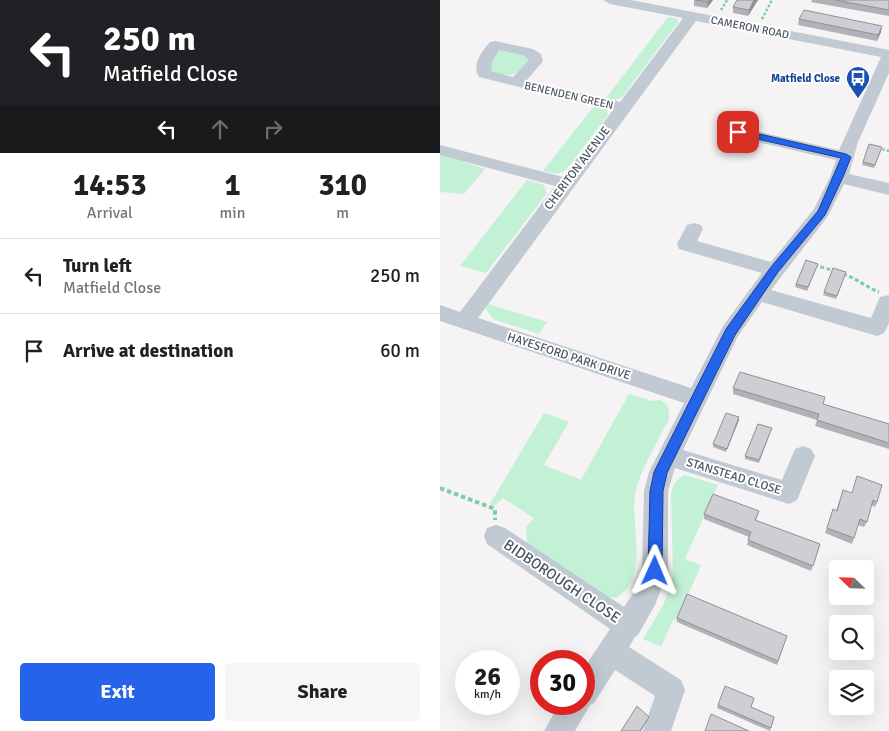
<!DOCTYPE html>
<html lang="en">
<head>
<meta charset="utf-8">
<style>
	body { margin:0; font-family:Signika,sans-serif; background:#f6f6f6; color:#202124; height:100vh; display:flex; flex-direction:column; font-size:19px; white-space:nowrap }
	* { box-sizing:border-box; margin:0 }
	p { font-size:16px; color:#757577 }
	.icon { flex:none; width:28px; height:28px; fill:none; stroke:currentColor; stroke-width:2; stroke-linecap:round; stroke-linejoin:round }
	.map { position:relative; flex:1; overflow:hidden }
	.side { display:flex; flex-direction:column; background:#fff; width:440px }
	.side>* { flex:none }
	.hud { background:#202124; color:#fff; overflow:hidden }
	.needle { width:32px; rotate:293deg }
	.tools { position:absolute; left:389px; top:560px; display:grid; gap:10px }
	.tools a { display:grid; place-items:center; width:45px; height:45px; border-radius:5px; background:#fff; box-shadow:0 5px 20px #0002; font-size:25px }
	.speed { position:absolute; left:15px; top:650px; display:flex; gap:10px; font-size:25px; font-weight:700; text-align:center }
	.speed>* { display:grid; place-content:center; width:65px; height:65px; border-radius:50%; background:#fff; box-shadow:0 5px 20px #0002; line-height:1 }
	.speed small { font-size:12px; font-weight:400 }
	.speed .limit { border:8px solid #d22; background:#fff; color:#111 }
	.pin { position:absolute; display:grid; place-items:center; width:42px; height:42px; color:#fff; margin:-21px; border-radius:10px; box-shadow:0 2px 8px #0006 }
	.me { position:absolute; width:55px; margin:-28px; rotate:1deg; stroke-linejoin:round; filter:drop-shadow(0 0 4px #0008) }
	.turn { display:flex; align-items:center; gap:18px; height:105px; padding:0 20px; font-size:22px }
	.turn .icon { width:65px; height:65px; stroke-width:2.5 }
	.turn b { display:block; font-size:35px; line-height:42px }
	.lanes { display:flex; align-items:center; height:48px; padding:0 20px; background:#0003; justify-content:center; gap:25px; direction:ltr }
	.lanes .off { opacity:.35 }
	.eta { display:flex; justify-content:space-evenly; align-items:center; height:85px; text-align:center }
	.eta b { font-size:30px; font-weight:700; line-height:35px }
	.action { display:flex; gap:10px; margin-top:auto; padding:10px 20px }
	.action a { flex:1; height:58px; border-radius:5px; background:#2563eb; color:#fff; font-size:20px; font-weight:700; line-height:58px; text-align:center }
	.action a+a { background:#f6f6f6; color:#202124 }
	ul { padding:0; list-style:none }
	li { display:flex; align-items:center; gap:15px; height:75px; padding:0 20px; border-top:1px solid #e0e0e0 }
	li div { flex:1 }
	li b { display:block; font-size:19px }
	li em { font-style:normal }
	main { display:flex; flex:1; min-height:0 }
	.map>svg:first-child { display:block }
	.green { fill:#c3f1d5 }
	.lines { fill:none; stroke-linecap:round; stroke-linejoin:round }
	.path-far2 { stroke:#7ad0a6; stroke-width:2.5; stroke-dasharray:2.5 2; stroke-linecap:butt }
	.path-far1 { stroke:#7ad0a6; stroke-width:3; stroke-dasharray:4 2.5; stroke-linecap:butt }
	.path { stroke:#7ad0a6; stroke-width:4; stroke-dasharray:4.5 3; stroke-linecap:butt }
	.minor { fill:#c1cad2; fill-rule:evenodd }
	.wall { fill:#b0b2b7 }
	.shaded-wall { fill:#909195 }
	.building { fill:#cdcfd5; stroke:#909195 }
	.route { fill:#2563eb; stroke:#184099 }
	.labels { text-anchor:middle; stroke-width:4; stroke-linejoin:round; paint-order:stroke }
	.far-street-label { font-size:11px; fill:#4a5661; stroke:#fff }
	.far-transit-label { font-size:11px; font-weight:bold; fill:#164399; stroke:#fff; text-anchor:end }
	.street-label { font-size:12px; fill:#4a5661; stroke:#fff }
	.near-street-label { font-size:15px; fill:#4a5661; stroke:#fff }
</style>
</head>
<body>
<main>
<section class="side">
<div class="hud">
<div class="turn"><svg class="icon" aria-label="left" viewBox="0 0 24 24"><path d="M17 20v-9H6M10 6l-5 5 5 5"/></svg><div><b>250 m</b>Matfield Close</div></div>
<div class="lanes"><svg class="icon" aria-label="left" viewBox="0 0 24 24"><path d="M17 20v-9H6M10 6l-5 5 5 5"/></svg><svg class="icon off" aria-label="ahead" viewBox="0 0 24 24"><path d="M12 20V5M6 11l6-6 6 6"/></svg><svg class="icon off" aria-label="right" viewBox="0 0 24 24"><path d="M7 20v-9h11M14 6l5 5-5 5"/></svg></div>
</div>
<div class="eta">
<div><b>14:53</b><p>Arrival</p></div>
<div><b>1</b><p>min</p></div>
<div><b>310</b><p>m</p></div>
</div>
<ul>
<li><svg class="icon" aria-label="left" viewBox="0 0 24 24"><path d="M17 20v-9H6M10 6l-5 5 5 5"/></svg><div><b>Turn left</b><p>Matfield Close</p></div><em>250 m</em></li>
<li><svg class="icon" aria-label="arrive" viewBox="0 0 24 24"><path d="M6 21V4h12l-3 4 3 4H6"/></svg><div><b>Arrive at destination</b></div><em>60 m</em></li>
</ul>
<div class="action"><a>Exit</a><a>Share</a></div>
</section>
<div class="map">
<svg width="449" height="731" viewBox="0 0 449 731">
	<rect width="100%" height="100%" fill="#f5f3f3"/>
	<!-- green -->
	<path class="green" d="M228,17L237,19L238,22L182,97L176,100L166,98Z
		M60,50L86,55L90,60C74,78 72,77 50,72L52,55Z
		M154,106L167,110L168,115L126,170L118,174L103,171Z
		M0,154L45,169L24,194L0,192Z
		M87,180L104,185L107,193L46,273L20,266Z
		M48,304L107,322L99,334L53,319L46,309Z
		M189,394L212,401L220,400C228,405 230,409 229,419C218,441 203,465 196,489C188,522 212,576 176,598L169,597L87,543L86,527L94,518L63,498L54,506L50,504L104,413L129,422L104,465L141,480Z
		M245,475L278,485L245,559L261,565L237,621L233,620L221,647L203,639C216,617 230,598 233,572L231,493C234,485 236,478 245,475Z"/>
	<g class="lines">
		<!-- path-far2 -->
		<path class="path-far2" d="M281,10L287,0
			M322,19L332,0
			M438,148L449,151"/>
		<!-- path-far1 -->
		<path class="path-far1" d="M374,265L395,271
			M403,274C416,278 426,287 439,292"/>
		<!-- path -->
		<path class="path" d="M0,488L55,509V520"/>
		<!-- minor -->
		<path class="minor" d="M163,0H191L449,50V73L418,142L409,174L449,183V195L404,184L388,216L331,290L431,318L440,297L449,295V323L444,333L437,336L322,302L298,336L243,450L342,480L355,449L363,446L371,449L375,456L357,500L349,504L235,468L228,491V571L215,605L198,635L195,637L189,647L241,680L245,690L231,731H203L215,696L175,670L154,703L150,705L135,731H104L119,704H144V668L170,629L47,544L44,536L47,528L56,525L65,528L184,607L196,589L202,571L204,491L209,472L244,403L0,321V305L20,312L115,186L0,155V145L123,177L173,110L39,77C31,65 42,51 50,42L55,41L93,49L101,54L103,61L87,80L180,102L243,18L170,4ZM256,21L441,57L399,150L298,127L292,128L290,132L292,136L396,160L390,177L374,209L331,262L257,241L263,229L261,225L254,223L247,225L237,244L239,249L322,273L283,326L251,388L38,318ZM59,50L83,55L89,60L73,77L51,71L52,62Z"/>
	</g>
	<!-- wall -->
	<path class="wall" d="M254,0H273L267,8L254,6Z
		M297,0H318L308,16L293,13V7Z
		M372,0H449V16L371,2Z
		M359,19L441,32L437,41L358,25Z
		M441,150L434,168L422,165L423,162Z
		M378,264L367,291L355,287L356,284Z
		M406,272L396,299L383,295L384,292Z
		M293,388L383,404L449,424V449L375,426L377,420L293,394Z
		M299,417V420L286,452L273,447V444Z
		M332,428L319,463L305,459V456Z
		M403,490L437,502L435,507L431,505L427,522L424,527L418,525L412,544L385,533L393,509L396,511Z
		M319,511L316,521L380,544L371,571L307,545L309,537L264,519V514Z
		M237,618L347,636L337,665L237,622Z
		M278,705L311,707L334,717L330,731L277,708Z"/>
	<!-- shaded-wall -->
	<path class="shaded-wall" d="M269,0H273L267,8L268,2Z
		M314,0H318L308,16L309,10Z
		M442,26L441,32L437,41L438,35Z
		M299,417V420L286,452L287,449Z
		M209,717V718L201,731H200Z"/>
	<!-- building -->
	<path class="building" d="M256,0H269L268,2Z
		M297,0H314L309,10L293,7Z
		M395,0H449V10Z
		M364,10L442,26L438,35L359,19Z
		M429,144L442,147L435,165L423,162Z
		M366,260L378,264L368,287L356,284Z
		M393,268L406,272L397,296L384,292Z
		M300,372L385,397L383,404L449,424V443L377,420L379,414L293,388Z
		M286,413L299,417L287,449L273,444Z
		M318,424L332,428L319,460L305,456Z
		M417,476L442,485L437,502L433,500L427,522L420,519L414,538L387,528L393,509L397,511L403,490L412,493Z
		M273,494L319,511L315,520L380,544L373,566L308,540L311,532L264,514Z
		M247,594L347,636L338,661L237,618Z
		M285,686L314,698L311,707L334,717L331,728L278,705Z
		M197,706L209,717L200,731H181Z
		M271,714L309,731H265Z"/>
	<!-- route -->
	<path class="route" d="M298,129L406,154L411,157L403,177L385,215L338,272L295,335L227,473L223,491L222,571L220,575L215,577L210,575L208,571L210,491L214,472L286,329L331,267L378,211L401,158L295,134V130Z"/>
	<!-- icons -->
	<defs>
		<g id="bus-pin" transform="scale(1.25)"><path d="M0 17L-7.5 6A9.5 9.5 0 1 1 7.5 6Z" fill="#1a4fb4" stroke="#fff"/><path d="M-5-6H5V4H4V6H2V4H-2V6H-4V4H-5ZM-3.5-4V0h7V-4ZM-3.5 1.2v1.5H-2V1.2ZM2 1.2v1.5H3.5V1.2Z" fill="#fff"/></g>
	</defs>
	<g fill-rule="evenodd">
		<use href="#bus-pin" x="418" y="78"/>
	</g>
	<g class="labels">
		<!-- far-street labels -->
		<g class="far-street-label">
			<text transform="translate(310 27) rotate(11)" y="4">CAMERON ROAD</text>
			<text transform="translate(129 95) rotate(13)" y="4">BENENDEN GREEN</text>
		</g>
		<!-- far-transit labels -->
		<g class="far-transit-label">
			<text x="400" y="82">Matfield Close</text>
		</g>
		<!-- street labels -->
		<g class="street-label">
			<text transform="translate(137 168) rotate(-53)" y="4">CHERITON AVENUE</text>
			<text transform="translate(129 356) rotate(18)" y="4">HAYESFORD PARK DRIVE</text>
			<text transform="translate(294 476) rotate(17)" y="4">STANSTEAD CLOSE</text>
		</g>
		<!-- near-street labels -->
		<g class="near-street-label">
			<text transform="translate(122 581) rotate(34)" y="5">BIDBOROUGH CLOSE</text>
		</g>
	</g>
</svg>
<div class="tools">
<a><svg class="needle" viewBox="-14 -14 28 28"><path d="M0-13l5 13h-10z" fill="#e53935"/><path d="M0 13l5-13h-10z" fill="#757577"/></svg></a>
<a><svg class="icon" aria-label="search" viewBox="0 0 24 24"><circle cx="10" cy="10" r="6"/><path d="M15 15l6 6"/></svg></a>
<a><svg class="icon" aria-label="layers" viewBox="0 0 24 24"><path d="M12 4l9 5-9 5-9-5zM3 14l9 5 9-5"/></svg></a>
</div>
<div class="speed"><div>26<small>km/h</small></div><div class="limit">30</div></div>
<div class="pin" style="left:298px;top:132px;background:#d93025"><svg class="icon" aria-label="arrive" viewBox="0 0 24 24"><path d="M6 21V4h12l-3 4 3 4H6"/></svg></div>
<svg class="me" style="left:215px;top:571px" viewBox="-20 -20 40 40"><path d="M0-17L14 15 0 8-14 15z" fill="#2563eb" stroke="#fff" stroke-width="4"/></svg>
</div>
</main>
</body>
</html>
